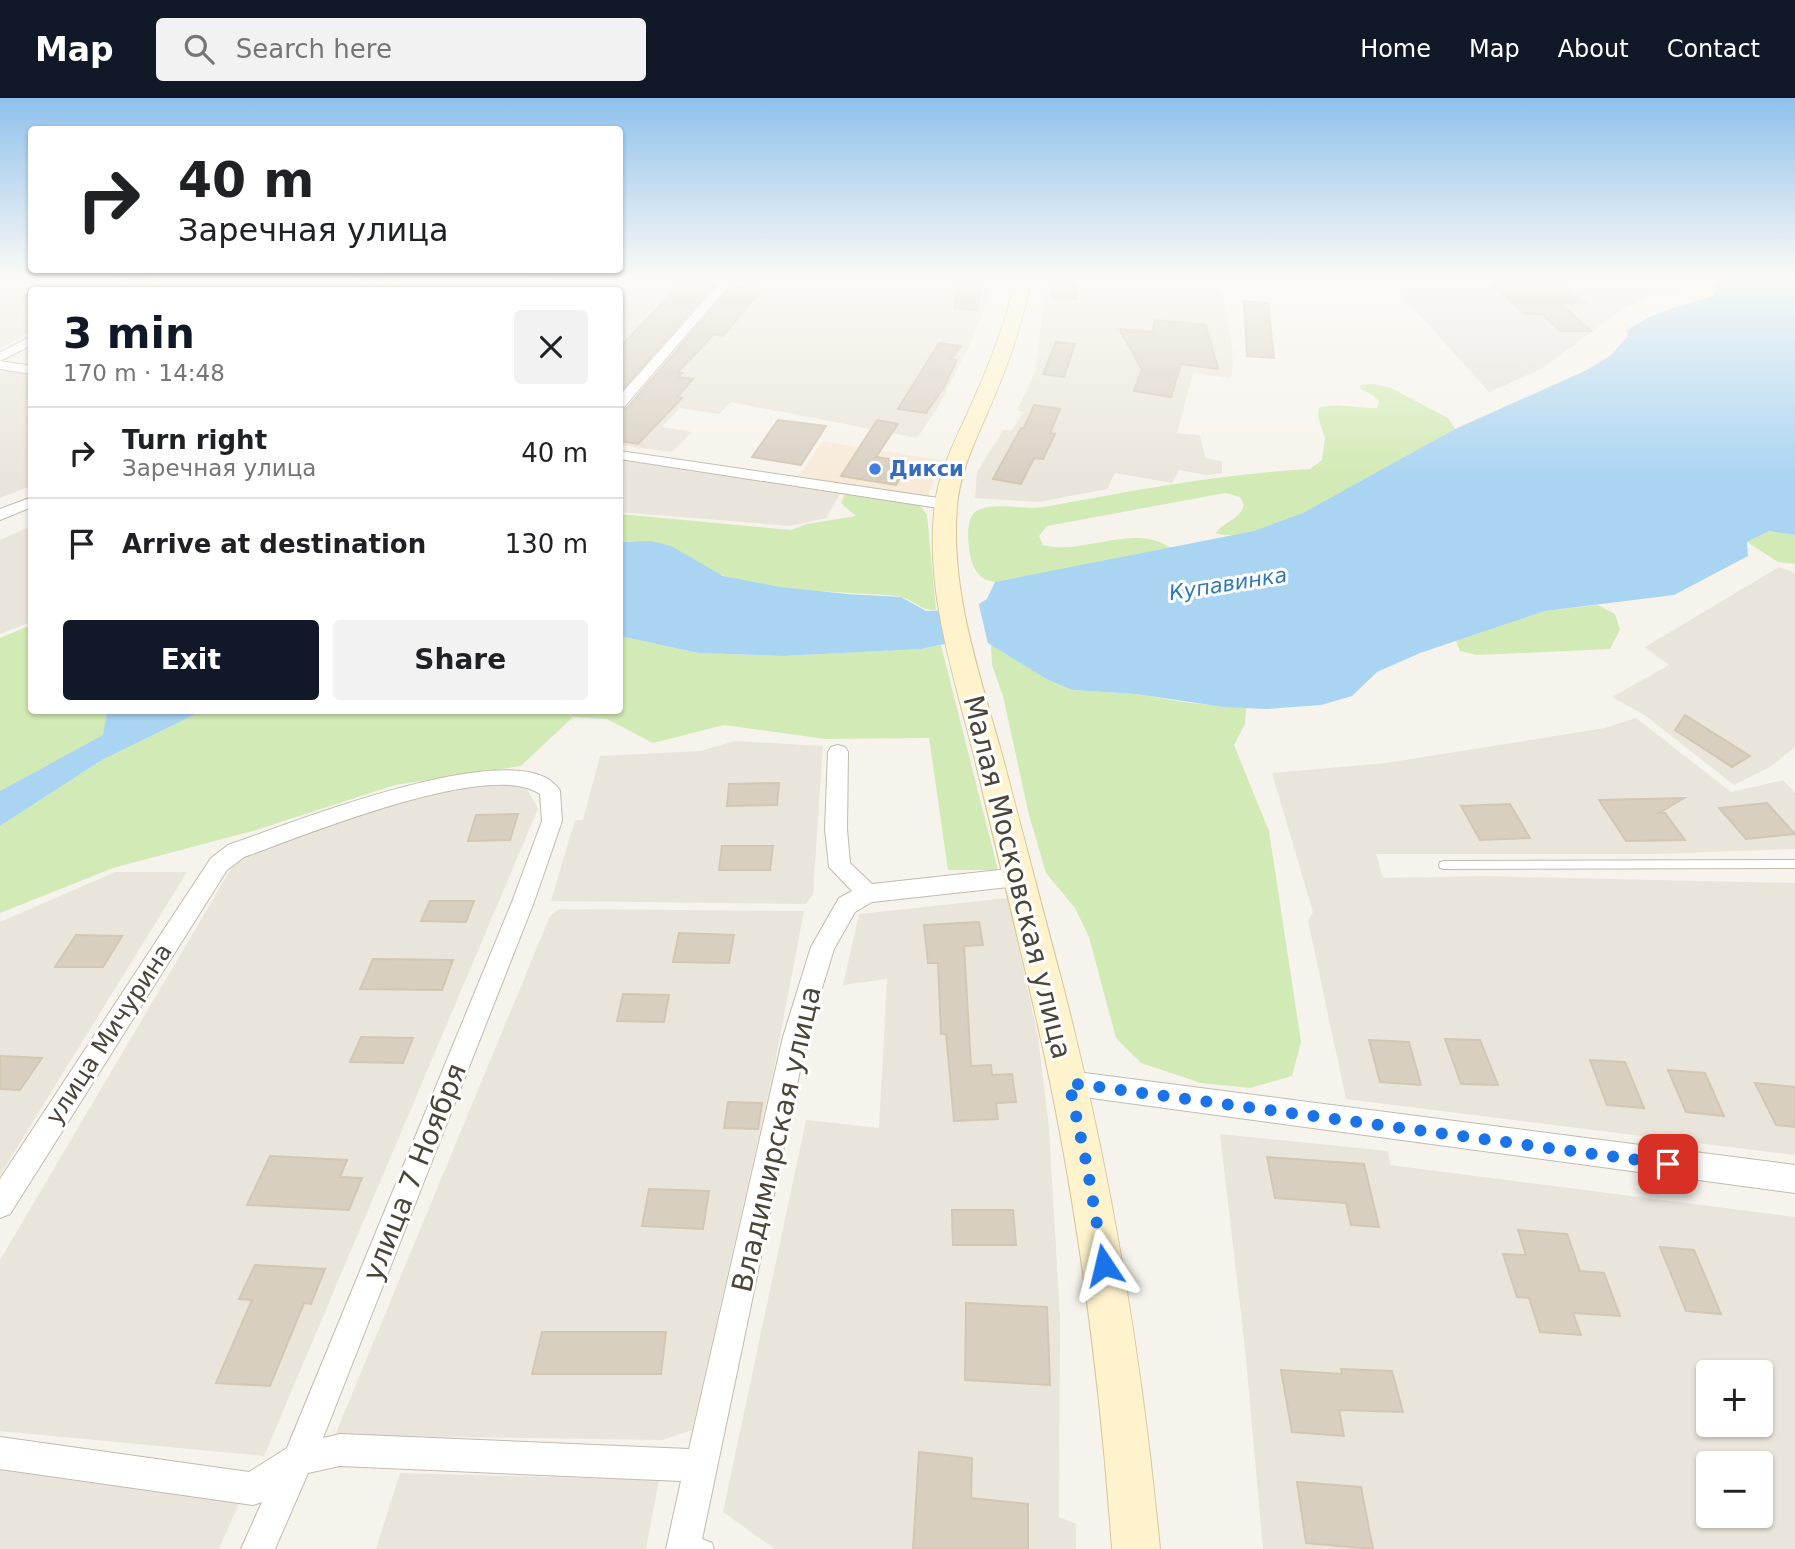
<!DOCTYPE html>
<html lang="en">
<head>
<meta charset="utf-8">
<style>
	body { margin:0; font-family:"DejaVu Sans",sans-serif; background:#f2f2f2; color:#202124; height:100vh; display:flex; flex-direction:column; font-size:26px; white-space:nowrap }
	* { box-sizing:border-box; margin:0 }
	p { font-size:23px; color:#757577 }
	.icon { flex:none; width:38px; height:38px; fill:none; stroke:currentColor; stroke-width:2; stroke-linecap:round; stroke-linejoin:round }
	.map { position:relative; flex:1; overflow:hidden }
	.panel { position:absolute; left:28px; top:189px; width:595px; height:427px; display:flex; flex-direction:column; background:#fff; border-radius:7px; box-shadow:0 2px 5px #0004 }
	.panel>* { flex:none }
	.banner { position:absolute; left:28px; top:28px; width:595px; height:147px; border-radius:7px; box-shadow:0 2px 5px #0004; background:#fff; color:#202124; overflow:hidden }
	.buttons { position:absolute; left:1696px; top:1262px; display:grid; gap:14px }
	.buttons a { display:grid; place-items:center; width:77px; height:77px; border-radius:7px; background:#fff; box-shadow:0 2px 5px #0004; font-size:35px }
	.pin { position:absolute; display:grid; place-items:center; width:60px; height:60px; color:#fff; margin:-30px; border-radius:14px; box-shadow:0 4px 10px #0006 }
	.me { position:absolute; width:77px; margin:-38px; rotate:350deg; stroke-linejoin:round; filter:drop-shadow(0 0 5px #0008) }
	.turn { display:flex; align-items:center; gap:24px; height:147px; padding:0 35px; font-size:32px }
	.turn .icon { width:91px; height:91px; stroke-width:2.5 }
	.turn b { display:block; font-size:49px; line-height:60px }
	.round { display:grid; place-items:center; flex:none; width:74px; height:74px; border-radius:7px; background:#f2f2f2 }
	.head { display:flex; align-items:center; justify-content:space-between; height:119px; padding:0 35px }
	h1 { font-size:42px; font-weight:600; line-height:52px; color:#111827 }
	.primary-button { display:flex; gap:14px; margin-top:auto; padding:14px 35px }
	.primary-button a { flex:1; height:80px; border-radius:7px; background:#111827; color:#fff; font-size:28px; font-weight:600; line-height:80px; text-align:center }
	.primary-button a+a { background:#f2f2f2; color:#202124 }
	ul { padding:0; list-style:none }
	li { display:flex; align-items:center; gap:21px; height:91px; padding:0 35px; border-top:2px solid #e0e0e0 }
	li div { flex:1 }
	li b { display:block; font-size:26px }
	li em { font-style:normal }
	header { display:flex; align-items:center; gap:42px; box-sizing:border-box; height:98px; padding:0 35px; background:#111827; color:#fff }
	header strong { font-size:33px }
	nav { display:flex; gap:38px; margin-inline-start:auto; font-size:24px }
	.search { width:490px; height:63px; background:#f2f2f2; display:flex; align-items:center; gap:18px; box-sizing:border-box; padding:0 24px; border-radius:7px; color:#757577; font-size:26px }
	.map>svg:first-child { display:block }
	.residential { fill:#eae5da; fill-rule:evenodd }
	.commercial { fill:#f7ead8 }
	.industrial { fill:#e6e2dd }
	.green { fill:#d2eab5 }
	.water { fill:#a9d4f2 }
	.pier { fill:#f6f3ec }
	.building { fill:#d8cfc1; stroke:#d3c7b4; stroke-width:2 }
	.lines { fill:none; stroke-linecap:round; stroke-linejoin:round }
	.service-casing { stroke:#c2bbae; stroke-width:2 }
	.minor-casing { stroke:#c2bbae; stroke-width:2 }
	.secondary-casing { stroke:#d6c79b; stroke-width:2 }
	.service { fill:#fff; fill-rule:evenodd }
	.minor { fill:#fff; fill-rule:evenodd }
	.secondary { fill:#fff3cd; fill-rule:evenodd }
	.route { stroke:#1a73e8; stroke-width:12; stroke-dasharray:0 21.6 }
	.shop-dot { fill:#3f7fe0; stroke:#fff; stroke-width:2.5 }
	.labels { text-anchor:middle; stroke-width:6; stroke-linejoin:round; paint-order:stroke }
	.far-shop-label { font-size:21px; font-weight:bold; fill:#366cbe; stroke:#fff; text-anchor:start }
	.far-water-label { font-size:21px; font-style:italic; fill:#2e7ab2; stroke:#fff }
	.street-label { font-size:24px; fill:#4b4439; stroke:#fff }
	.near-street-label { font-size:28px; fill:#4b4439; stroke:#fff }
</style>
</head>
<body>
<header>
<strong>Map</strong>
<div class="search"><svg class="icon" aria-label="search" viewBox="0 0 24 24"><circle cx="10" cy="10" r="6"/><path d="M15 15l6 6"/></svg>Search here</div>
<nav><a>Home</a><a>Map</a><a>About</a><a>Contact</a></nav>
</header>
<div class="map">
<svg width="1795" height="1451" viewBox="0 0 1795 1451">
	<rect width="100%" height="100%" fill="#f6f3ec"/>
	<!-- residential -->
	<path class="residential" d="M0,178H132L106,192H32L31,233L0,250Z
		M155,178H362L342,192H130Z
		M400,178H549L531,192H381Z
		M621,178H712L620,279V192H605Z
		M752,178H994L992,190L968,250L937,311L917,340L731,304L719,316L680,310L662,329L692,334L672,354L620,347V317Z
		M1047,178H1209L1223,197L1233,254L1232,277L1230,280L1193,275L1177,335L1200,337L1205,360L1222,363V375L1207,377L1179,372L1172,385L1115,375L1107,391L1039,404L975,400L977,374L1003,332H1012L1024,314L1017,312L1035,274Z
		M11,273L31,277V388L0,400V274Z
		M620,361L841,394L826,420L790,428L620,414Z
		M31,428V524L0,536V442Z
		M1779,469L1795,475V649L1770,669L1734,687L1646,618L1612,599L1669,567L1645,549Z
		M1636,620L1731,694L1783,682L1795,695V751L1656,756H1376L1383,780L1483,778L1795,785V1057L1346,1001L1308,823L1313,814L1272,675L1386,665L1605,630Z
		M735,643L823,648L813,796L806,806L551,803L575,722H583L600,658L700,653Z
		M471,686L526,689L538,711L264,1358L0,1333V1162L238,759L406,701Z
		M115,774H187L0,1077V824Z
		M1008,800L1038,939L1049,1030L1060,1220L1059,1419L1076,1426V1451H775L723,1414L806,1022L879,1030L887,881L843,887L859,816Z
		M559,811L804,813L773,975L692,1332L663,1342L335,1337L550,818Z
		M1220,1036L1388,1053L1390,1067L1795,1119V1451H1263L1245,1250ZM1708,1274H1760V1326H1708ZM1708,1365H1760V1418H1708Z
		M0,1371L239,1405L219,1451H0Z
		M400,1375L659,1382L646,1451H376Z"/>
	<!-- commercial -->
	<path class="commercial" d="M822,343L940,362L928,399L799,378Z"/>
	<!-- industrial -->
	<path class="industrial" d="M1358,178H1690L1676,185L1682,190L1668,199L1653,196L1626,209L1541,271L1489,294L1386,180L1361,181Z"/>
	<!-- green -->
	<path class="green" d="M1373,286L1391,290L1448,320L1455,331C1410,356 1261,452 1216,435C1224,423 1241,422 1244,406L1240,399L1225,395L1047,428L1039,438L1043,447C1083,458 1133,424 1171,450L995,484C981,482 974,474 971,460C968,448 965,422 975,414C988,403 1027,412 1044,409C1132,393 1220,376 1310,371L1322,362L1325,340L1318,319L1319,310C1338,304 1358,311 1377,310L1379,304L1374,298L1361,291L1360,287Z
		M846,394L918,405L927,417L936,512C920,513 912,500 897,498C840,493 780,495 725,478C716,476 708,470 701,466C673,450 652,441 620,444V416L791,432L807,426L856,418L841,405Z
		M1769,433L1795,437V466L1778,464L1747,444Z
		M1598,507L1615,516L1620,532L1610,551L1477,557L1460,553L1456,543L1545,513Z
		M31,527L32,612L107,613L104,637L0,693V540Z
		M620,538L698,555L782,558L921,551L941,547L998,772H948L929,640L826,641L724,627L653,645L607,621L573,619L521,668L395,687L256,732L113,770L0,815V728L102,662L202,613L620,612Z
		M991,546L1048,582L1073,592L1136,596L1190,605L1246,610L1245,626L1234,647L1269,733L1301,944L1292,978L1250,990L1201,985L1141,965L1116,940L1089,839L1075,810L1046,775L1029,717L1003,598L992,567Z"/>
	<!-- water -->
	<path class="water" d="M1723,178H1795V437L1769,433L1747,444L1748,458L1674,497L1545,513L1420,555L1377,574L1352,598L1321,607L1267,611L1224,609L1136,596L1073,592L1048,582L983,542L973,540L921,551L782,558L698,555L620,538V444L652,443L671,448L723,478L780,489L847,496L901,499L926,513L971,511L987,501L995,484L1254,433L1303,415L1455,331L1587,272L1611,257L1628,238L1627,232C1653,214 1683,207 1713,198Z
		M107,613H202L102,662L0,728V693L103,637Z"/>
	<!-- pier -->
	<path class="pier" d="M978,503L989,550L973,544L947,549L939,508L970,507Z"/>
	<!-- building -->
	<path class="building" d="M1051,178H1076V201L1053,200Z
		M684,183L715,186L620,294V249Z
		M1558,183L1585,205L1561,206L1591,233H1560L1542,216H1525L1490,185Z
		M959,186L982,188L977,212L954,210Z
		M732,188L760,191L756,194L759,195L723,238L714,236L677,275H682L678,279L693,281L677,299L682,300L638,346L620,343V311L627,310Z
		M1244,203L1268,205L1274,260L1247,258Z
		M1155,222L1206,227L1218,271L1181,266L1171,299L1134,293L1142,271L1119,231L1153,234Z
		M1056,244L1075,246L1064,279L1043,276Z
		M939,245L961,248L951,261L957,262L944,289L926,315L898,311Z
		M1034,307L1060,311L1050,335L1055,336L1043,361L1034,360L1021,386L993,381L1021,330H1024Z
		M778,322L826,328L801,367L752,359Z
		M877,322L898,326L876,359L909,364L896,387L841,378Z
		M1685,617L1750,658L1732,669L1675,632Z
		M779,685L777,707L727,708L729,686Z
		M1684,700L1659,715H1665L1685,742L1626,743L1599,702Z
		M1767,705L1795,736L1746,741L1719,710Z
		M1510,706L1530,740L1480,742L1461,708Z
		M518,716L510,742L468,743L476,717Z
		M722,748H773L770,772H719Z
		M430,803H474L466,824L421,823Z
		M979,824L983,847L964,848L971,968L991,967L992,977L1012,976L1016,1004L996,1005L998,1021L954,1023L946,936H941L938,865H928L924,827Z
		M679,835L734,837L729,865L673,864Z
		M76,837L122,838L103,869H55Z
		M373,861L453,862L442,892L360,891Z
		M623,896L669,897L664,924L617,923Z
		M361,939L413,940L403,965L350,964Z
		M1445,941L1480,942L1498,987L1461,986Z
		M1369,942L1409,944L1421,987L1380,984Z
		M0,958L42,960L20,992L0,991Z
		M1590,962L1625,964L1644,1010L1607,1007Z
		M1668,972L1705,975L1724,1018L1686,1014Z
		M1755,985L1795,989V1029L1776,1027Z
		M728,1004L762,1005L758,1031L724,1030Z
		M270,1058L347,1062L340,1079L362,1080L349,1112L247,1107Z
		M1267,1059L1364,1066L1379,1129L1351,1127L1346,1105L1275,1100Z
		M649,1091L709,1093L703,1131L642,1128Z
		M952,1112H1013L1016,1147H953Z
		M1518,1132L1567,1136L1580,1173L1604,1175L1620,1218L1573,1215L1581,1237L1540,1234L1529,1200L1517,1199L1503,1156L1526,1157Z
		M1660,1149L1694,1152L1721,1216L1686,1213Z
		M255,1167L325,1171L311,1206L304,1205L270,1288L216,1285L252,1202L239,1201Z
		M966,1205L1047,1209L1050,1287L965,1282Z
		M542,1234H666L661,1276H532Z
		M1341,1271L1392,1273L1403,1314L1339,1312L1344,1338L1292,1334L1281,1272L1342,1276Z
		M919,1354L972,1360L971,1400L1028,1406V1451H913Z
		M1297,1384L1361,1389L1373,1451L1306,1445Z"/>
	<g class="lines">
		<!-- service casing -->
		<g class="service-casing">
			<path id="service" d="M1795,762V770L1444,771L1440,770L1439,767L1440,764L1444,763Z
				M688,1435L712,1445L714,1451H687L682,1449L680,1443L682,1437Z"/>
		</g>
		<!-- minor casing -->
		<g class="minor-casing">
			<path id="minor" d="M135,178H149L126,192H113Z
				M371,178H384L367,192H355Z
				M726,178H737L625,308L620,309V297Z
				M32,238V247L0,263V254Z
				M0,263L32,268V276L0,271Z
				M620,353L945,401L953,406L945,411L620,361Z
				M32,399V409L0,422V411Z
				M838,647L845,649L848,654L847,731L850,765L872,786L1018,770L1026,773L1029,779L1026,785L1018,788L872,804L855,814L834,851L807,939L700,1451H666L681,1383L340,1368L308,1375L275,1451H241L262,1404L253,1407L0,1371V1339L249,1374L287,1350L512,804L542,723L540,696C490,660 301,739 244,759L227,772L10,1116L0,1120V1081L211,760L228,747C282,729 525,630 560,693L562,723L534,804L323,1340L340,1336L689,1351L783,939L811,849L839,800L852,793L829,769L825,731L828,654L831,649Z
				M1069,973L1795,1067V1095L1069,997L1060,993L1056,985L1060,977Z"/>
		</g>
		<!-- secondary casing -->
		<g class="secondary-casing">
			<path id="secondary" d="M1016,178H1032C1024,220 1011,259 995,297C980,334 960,369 957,409C950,492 979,574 1001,653C1022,731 1042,810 1063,888C1111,1074 1142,1260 1160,1451H1112C1099,1267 1075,1086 1033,906C1014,823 994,740 974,658C954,577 924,491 935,406C940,367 961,332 976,296C993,258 1007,219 1016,178Z"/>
		</g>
		<!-- service -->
		<use href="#service" class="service"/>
		<!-- minor -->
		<use href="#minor" class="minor"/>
		<!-- secondary -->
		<use href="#secondary" class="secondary"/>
	</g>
	<!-- sky -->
	<linearGradient id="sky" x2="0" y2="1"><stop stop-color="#8fc1ec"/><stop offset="0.47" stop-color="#fbfaf6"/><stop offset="1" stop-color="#fbfaf6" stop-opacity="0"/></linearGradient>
	<rect width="1795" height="382" fill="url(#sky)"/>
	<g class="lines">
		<!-- route -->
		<path class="route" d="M1104,1167L1087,1068L1069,985L1668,1066"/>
	</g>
	<!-- markers -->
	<circle class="shop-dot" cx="875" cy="371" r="7"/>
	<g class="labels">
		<!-- far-shop labels -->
		<g class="far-shop-label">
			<text x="889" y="378">Дикси</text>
		</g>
		<!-- far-water labels -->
		<g class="far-water-label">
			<text transform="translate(1228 486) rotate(-9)" y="7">Купавинка</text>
		</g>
		<!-- street labels -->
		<g class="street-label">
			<text transform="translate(109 936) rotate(-57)" y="8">улица Мичурина</text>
		</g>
		<!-- near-street labels -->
		<g class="near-street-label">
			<text transform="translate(1018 779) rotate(76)" y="10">Малая Московская улица</text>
			<text transform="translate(776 1041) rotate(-77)" y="10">Владимирская улица</text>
			<text transform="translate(414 1074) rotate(-68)" y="10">улица 7 Ноября</text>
		</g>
	</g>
</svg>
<div class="buttons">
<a>+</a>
<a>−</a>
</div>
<div class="pin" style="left:1668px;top:1066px;background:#d93025"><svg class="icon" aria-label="arrive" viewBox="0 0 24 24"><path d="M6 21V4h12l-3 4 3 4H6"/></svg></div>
<svg class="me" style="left:1104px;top:1167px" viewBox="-20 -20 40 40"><path d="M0-17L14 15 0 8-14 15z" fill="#1a73e8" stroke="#fff" stroke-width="4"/></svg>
<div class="banner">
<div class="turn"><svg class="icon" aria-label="right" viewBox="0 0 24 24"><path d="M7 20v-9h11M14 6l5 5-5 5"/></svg><div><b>40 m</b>Заречная улица</div></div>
</div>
<section class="panel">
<div class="head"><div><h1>3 min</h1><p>170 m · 14:48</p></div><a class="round"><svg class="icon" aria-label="close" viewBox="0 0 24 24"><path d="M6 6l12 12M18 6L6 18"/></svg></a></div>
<ul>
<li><svg class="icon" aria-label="right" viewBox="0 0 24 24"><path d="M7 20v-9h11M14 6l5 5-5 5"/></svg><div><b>Turn right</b><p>Заречная улица</p></div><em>40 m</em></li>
<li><svg class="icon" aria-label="arrive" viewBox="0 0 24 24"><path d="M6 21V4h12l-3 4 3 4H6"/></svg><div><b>Arrive at destination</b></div><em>130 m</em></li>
</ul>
<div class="primary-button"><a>Exit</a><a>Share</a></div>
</section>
</div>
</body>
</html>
